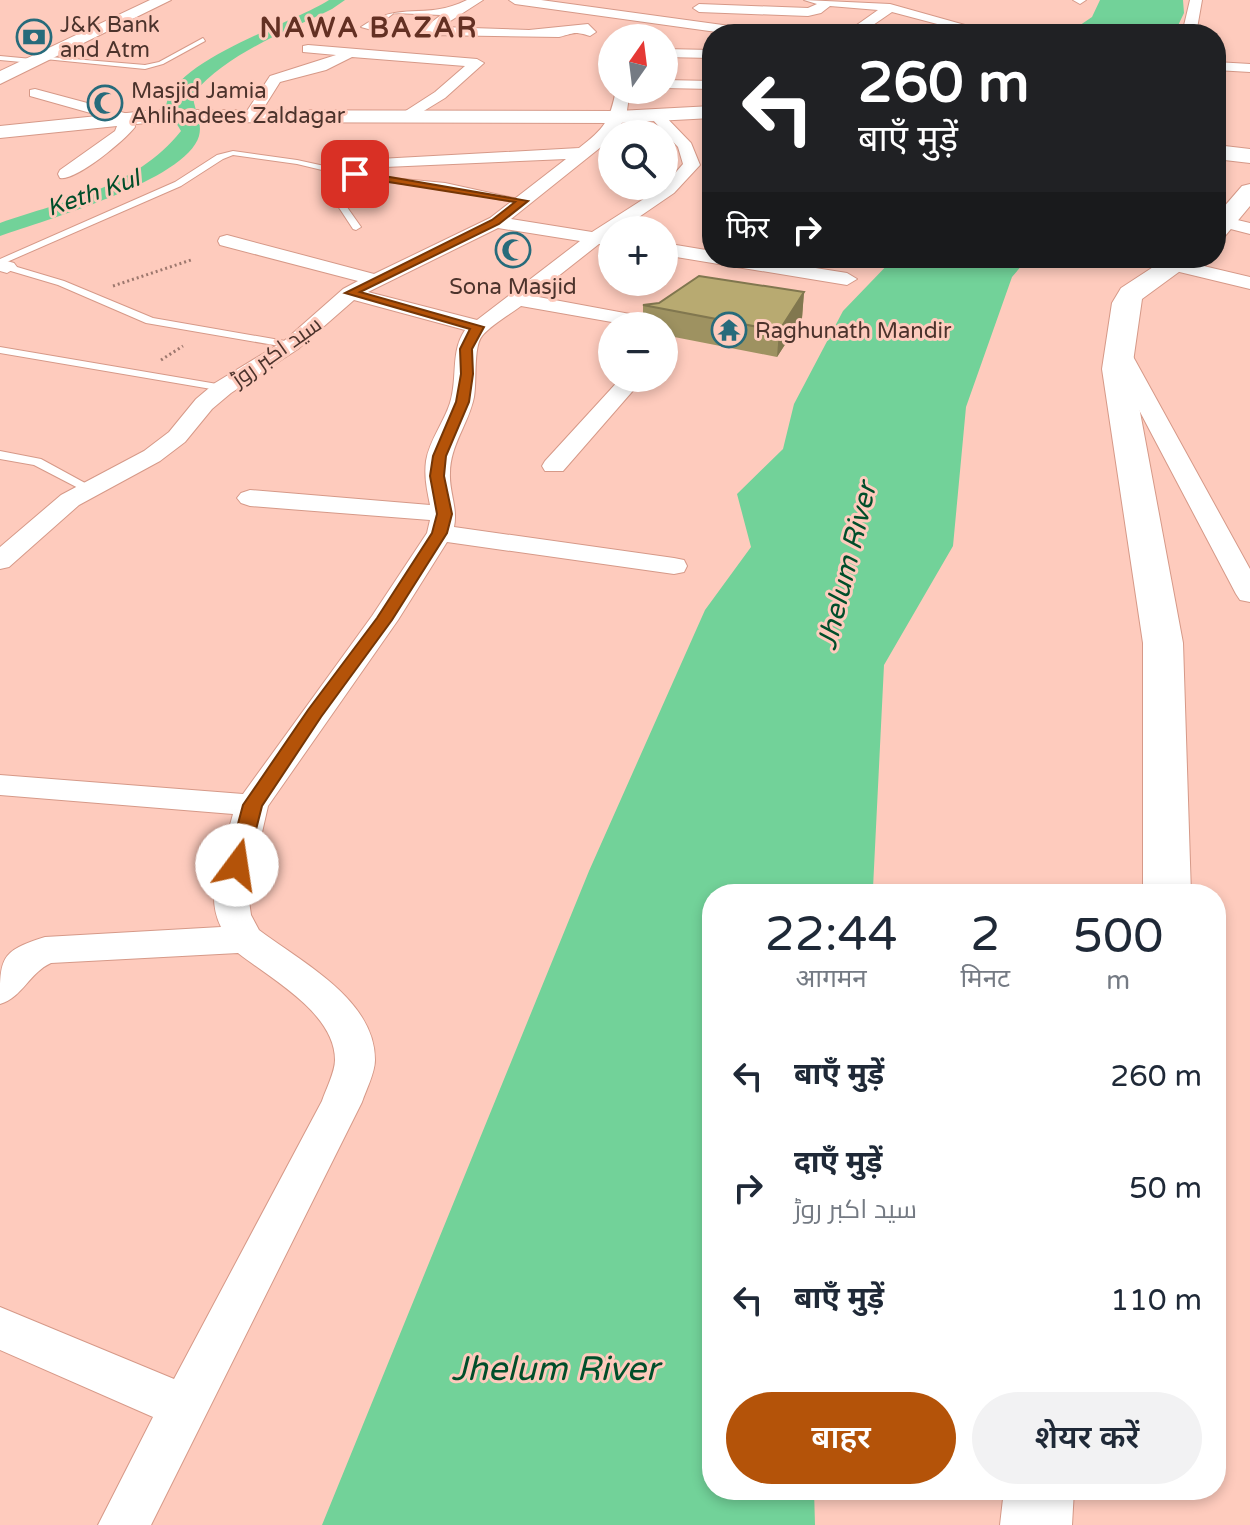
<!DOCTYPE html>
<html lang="hi">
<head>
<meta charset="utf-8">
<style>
	body { margin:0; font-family:"Varela Round",Cairo,"Noto Sans Devanagari",sans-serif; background:#f2f2f3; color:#1f2937; height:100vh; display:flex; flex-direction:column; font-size:30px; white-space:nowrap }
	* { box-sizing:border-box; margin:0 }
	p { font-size:26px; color:#747a83 }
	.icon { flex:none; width:44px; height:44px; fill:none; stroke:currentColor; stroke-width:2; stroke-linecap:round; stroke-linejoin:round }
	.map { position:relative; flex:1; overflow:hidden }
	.side { position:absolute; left:702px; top:884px; width:524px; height:616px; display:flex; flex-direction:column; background:#fff; border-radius:32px; box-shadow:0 4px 12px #0003 }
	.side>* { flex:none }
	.hud { position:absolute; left:702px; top:24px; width:524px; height:244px; border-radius:32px; box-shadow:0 4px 12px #0003; background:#202124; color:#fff; overflow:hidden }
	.needle { width:52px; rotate:14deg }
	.buttons { position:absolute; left:598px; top:24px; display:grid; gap:16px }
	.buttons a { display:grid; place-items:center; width:80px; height:80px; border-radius:50%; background:#fff; box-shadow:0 4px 12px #0003; font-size:40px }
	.pin { position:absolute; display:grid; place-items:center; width:68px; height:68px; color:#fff; margin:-34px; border-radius:16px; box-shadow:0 4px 12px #0006 }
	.me { position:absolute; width:88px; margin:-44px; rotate:14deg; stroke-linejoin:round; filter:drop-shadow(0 0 6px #0008) }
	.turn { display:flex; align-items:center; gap:28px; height:168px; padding:0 24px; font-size:36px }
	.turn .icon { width:104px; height:104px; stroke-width:2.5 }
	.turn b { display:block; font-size:56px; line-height:68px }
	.then { display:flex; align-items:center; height:76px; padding:0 24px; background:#0003; gap:16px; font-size:30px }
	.eta { display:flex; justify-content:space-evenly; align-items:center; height:136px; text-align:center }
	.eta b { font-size:48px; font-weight:600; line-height:56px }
	.button { display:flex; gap:16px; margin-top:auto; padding:16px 24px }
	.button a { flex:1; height:92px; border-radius:48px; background:#b45309; color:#fff; font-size:32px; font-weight:600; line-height:92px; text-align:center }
	.button a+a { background:#f2f2f3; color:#1f2937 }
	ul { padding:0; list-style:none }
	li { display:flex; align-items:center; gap:24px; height:112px; padding:0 24px }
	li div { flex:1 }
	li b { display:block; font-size:30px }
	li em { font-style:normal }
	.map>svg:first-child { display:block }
	.water { fill:#72d299 }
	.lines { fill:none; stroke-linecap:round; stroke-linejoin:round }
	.lane-casing { stroke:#d69988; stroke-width:2 }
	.street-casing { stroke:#d69988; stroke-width:2 }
	.secondary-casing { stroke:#d69988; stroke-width:2 }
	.path { stroke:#9d786e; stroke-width:3; stroke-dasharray:2 3; stroke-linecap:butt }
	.lane { fill:#fff; fill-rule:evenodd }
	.street { fill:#fff; fill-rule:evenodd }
	.secondary { fill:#fff; fill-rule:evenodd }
	.wall { fill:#9e9261 }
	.shaded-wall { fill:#81774f }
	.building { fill:#b8aa71; stroke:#81774f; stroke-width:2 }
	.route { fill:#b45309; stroke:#753606; stroke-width:2 }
	.labels { text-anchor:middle; stroke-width:6; stroke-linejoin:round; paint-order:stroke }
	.far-poi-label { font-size:22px; fill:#4c332c; stroke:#fecbbd; text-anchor:start }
	.far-street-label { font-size:22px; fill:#4c332c; stroke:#fecbbd }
	.far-water-label { font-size:24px; font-style:italic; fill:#004e2a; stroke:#fecbbd }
	.far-district-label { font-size:28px; font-weight:bold; letter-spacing:2px; fill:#633023; stroke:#fecbbd }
	.water-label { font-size:28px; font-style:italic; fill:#004e2a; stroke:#fecbbd }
	.near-water-label { font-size:34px; font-style:italic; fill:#004e2a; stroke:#fecbbd }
</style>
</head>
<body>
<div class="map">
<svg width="1250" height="1525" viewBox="0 0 1250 1525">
	<rect width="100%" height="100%" fill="#fecbbd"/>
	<!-- water -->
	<path class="water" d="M329,0H345L332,9C284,33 229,52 193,94C193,109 203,121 199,136C186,181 44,220 0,236V223C66,200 135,188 181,131L166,106C174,59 290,25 329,0Z
		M1100,0H1183L1184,13L1174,34H1067L1092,17Z
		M894,258H1028L1012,277L966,407L953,546L884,665L873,888L871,894H712V1490H814L815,1525H322L589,871L705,610L751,547L737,494L783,449L794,404L843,311Z"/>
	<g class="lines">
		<!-- lane casing -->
		<g class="lane-casing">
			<path id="lane" d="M203,38L205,41L163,64L145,69L35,58L38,56L145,65L159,62Z
				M0,56L32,59L35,61L32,63L0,60Z
				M233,151L297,160L370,176L445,183L527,201L523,204L445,189L355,178L341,191L342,200L361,227L356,230L353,229L334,200L333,190L347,176L297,164L233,155L223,159L181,186L0,265V259L175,182L217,155Z
				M7,264L64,281L153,318L291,342L296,345L291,348L146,323L58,285L4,269V265Z
				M0,347L223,385L229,388L223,391L0,353Z
				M0,451L41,459L96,489L94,492H86L34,465L0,459Z"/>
		</g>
		<!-- street casing -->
		<g class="street-casing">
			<path id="street" d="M467,0H483L441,27L529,30L588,24L596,32L590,36C573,31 576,33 559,37L432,35L425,38L418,34L420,31L441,15L394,13L372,30L361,27C400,0 425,21 467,0Z
				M509,0H541L759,30L766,34H731L515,4Z
				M804,0L890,4L997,34H975L892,12L860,34H844L878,10L830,6L821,13L808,16L699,12L693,8L699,4L808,8L817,4Z
				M1073,0H1086L1080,4Z
				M1190,0H1202L1196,34H1182Z
				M308,45L477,59L484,63L445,98L409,120L404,118V112L435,92L465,66L352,57L326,70L280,82L258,117H248L245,114L270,76L336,55L303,52V46Z
				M664,49L712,50V58L664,57Z
				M1216,62L1250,64V72L1216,70Z
				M664,80L712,81V89L664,88Z
				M35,89L132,115L135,127C124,141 76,181 60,178L58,174L60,170L115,131L119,121L30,96V90Z
				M616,90H630L626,117L611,139L511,219L592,232L664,186L683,164L678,147L652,119V113H662L691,143L700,165L674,193L620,230H612V244H599L533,296L630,314L633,318L630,322L623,324L521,306C509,315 491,325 482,336C473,347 477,381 474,397C469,423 450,445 450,473C449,492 458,508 454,527L674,558L684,560L687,566L684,572L674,574L447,542L398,620L268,806L248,894L251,915L259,930C301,962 375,999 375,1060C375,1073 366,1090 362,1102L151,1525H98L153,1417L0,1350V1307L174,1379L322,1101C326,1089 335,1072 335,1060C335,1013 271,979 238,953L51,963C29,973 23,997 0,1004C0,958 0,951 45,937L221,927C203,892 224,850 233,814L0,795V775L243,794L372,616L427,533L430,520L250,506L241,503L237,498L241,493L250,490L430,505C427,490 424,477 426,461C429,441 444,422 450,403C458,378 450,352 465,330L354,300L298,349L231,393L212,409L185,442L160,461L79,505L9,567L0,569V547L61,495L144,451L169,432L196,399L215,383L284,341L343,289L358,281L220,245L218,241L220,237L227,235L374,274L490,218L566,159L385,167L377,162L379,159L579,148C604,129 610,121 616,90ZM498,228L580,241L477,320L368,292Z
				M1225,217L1250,223V234L1219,226L1216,222Z
				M664,243L712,251V258H752L847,273L857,279L847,285L664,255Z
				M0,259L14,263L17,267L7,273L0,271Z
				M1174,259L1250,277V289L1167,269L1164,265Z
				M1119,345L1130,351L1250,569V602L1240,600L1236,594L1108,351Z
				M621,378H644L563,471H545L542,466L545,461Z"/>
		</g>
		<!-- secondary casing -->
		<g class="secondary-casing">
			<path id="secondary" d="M150,0H171L0,84V71Z
				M712,106V118L618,123L156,122L0,138V126L156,110L618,111Z
				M1216,145L1250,149V163L1216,159Z
				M1250,184V206L1225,236L1216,238V216L1242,186Z
				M1167,258H1198L1142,299L1132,369L1183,643L1191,894H1143V643L1102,369L1112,303L1121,288Z
				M1004,1490H1074L1072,1525H1000Z"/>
		</g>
		<!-- path -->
		<path class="path" d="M113,286L191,260
			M161,360L183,346"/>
		<!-- lane -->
		<use href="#lane" class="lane"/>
		<!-- street -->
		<use href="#street" class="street"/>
		<!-- secondary -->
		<use href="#secondary" class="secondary"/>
	</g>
	<!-- wall -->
	<path class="wall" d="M804,292L802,318L777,357L664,335V326H643V305Z"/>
	<!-- shaded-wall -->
	<path class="shaded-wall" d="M804,292L802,318L777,357L779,331Z"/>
	<!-- building -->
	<path class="building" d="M699,276L804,292L779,331L643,305L659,303Z"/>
	<!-- route -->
	<path class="route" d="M355,171L528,201L499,224L360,292L484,327L472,349L473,374L469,402L446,456L444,476L452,514L447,533L392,620L321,717L262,806L247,865L237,871L227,865L243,805L308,710L377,618L432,533L437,514L430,476L433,456L456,402L461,374L460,349L470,329L345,293L492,220L515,202L351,176Z"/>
	<!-- icons -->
	<defs>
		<g id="bank-ring" transform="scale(1.8)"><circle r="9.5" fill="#fecbbd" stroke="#276b7b" stroke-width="1.5"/><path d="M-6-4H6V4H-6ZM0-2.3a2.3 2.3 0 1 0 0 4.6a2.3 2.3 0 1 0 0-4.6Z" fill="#276b7b"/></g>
		<g id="mosque-ring" transform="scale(1.8)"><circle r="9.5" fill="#fecbbd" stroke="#276b7b" stroke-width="1.5"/><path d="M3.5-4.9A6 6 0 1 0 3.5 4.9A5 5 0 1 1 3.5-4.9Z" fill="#276b7b"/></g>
		<g id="temple-ring" transform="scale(1.8)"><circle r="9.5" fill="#fecbbd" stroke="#276b7b" stroke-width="1.5"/><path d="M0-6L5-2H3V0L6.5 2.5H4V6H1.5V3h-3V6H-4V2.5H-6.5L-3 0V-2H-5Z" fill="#276b7b"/></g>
	</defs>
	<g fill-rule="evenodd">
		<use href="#bank-ring" x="34" y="37"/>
		<use href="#mosque-ring" x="105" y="103"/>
		<use href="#mosque-ring" x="513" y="250"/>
		<use href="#temple-ring" x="729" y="330"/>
	</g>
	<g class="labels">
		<!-- far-poi labels -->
		<g class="far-poi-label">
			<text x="60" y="32">J&amp;K Bank<tspan x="60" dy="25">and Atm</tspan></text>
			<text x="131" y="98">Masjid Jamia<tspan x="131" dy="25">Ahlihadees Zaldagar</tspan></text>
			<text x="513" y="294" text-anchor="middle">Sona Masjid</text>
			<text x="755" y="338">Raghunath Mandir</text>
		</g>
		<!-- far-street labels -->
		<g class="far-street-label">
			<text transform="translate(276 351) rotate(-35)" y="8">سید اکبر روڑ</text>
		</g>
		<!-- far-water labels -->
		<g class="far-water-label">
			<text transform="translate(93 193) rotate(-19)" y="8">Keth Kul</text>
		</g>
		<!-- far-district labels -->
		<g class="far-district-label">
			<text x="369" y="37">NAWA BAZAR</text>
		</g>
		<!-- water labels -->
		<g class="water-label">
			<text transform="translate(846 566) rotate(-76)" y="10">Jhelum River</text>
		</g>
		<!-- near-water labels -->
		<g class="near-water-label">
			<text x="555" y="1380">Jhelum River</text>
		</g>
	</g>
</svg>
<div class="buttons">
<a><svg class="needle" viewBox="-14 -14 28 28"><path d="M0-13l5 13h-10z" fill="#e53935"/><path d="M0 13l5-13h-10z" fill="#747a83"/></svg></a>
<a><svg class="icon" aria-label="search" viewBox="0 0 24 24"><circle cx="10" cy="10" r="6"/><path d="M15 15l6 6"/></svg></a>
<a>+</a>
<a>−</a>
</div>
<div class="pin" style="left:355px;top:174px;background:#d93025"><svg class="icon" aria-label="arrive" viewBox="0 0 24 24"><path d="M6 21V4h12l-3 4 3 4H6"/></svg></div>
<svg class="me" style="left:237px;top:865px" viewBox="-20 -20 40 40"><circle r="19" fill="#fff"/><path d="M0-13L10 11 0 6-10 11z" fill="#b45309"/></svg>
<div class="hud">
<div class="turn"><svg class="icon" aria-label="left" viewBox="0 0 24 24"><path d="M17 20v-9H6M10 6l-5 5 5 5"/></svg><div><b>260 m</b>बाएँ मुड़ें</div></div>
<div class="then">फिर<svg class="icon" aria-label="right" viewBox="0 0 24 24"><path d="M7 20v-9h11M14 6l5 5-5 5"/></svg></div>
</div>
<section class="side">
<div class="eta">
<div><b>22:44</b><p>आगमन</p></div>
<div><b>2</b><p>मिनट</p></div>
<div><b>500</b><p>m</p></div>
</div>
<ul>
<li><svg class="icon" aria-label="left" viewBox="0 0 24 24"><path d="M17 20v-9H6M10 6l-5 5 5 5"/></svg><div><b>बाएँ मुड़ें</b></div><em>260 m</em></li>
<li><svg class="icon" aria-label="right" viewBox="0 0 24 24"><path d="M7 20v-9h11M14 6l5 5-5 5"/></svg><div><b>दाएँ मुड़ें</b><p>سید اکبر روڑ</p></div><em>50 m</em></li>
<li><svg class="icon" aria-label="left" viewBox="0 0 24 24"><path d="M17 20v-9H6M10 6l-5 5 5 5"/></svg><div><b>बाएँ मुड़ें</b></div><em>110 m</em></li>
</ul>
<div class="button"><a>बाहर</a><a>शेयर करें</a></div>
</section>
</div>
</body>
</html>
